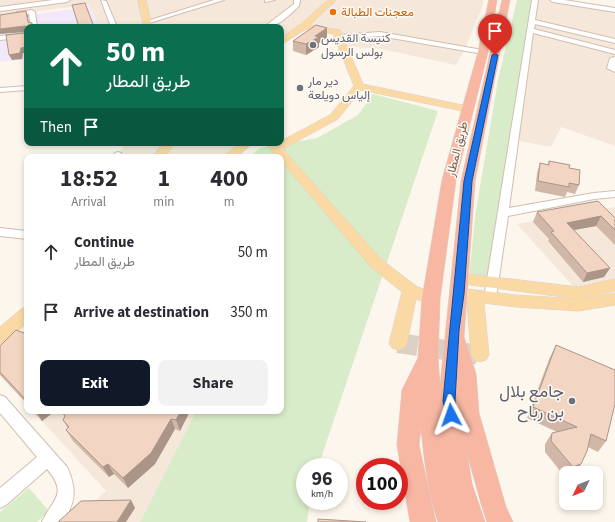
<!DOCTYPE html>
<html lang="en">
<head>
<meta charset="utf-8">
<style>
	body { margin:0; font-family:"Source Sans 3",Vazirmatn,sans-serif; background:#f2f2f3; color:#2b2b33; height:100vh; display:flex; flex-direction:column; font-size:15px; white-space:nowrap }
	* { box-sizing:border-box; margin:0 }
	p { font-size:13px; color:#7c7c81 }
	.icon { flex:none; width:22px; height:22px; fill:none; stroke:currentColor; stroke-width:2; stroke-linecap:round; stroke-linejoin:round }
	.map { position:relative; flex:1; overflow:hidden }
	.details { position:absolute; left:24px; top:154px; width:260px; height:260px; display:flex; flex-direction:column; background:#fff; border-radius:8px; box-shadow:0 2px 6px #0003 }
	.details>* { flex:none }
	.hud { position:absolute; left:24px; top:24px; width:260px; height:122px; border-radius:8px; box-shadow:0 2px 6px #0003; background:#0b6e4f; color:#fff; overflow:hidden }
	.needle { width:26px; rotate:227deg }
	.fabs { position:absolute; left:559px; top:466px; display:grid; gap:8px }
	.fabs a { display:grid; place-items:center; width:44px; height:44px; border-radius:8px; background:#fff; box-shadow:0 2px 6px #0003; font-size:20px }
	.speed { position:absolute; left:296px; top:458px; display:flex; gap:8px; font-size:20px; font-weight:700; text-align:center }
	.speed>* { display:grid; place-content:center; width:52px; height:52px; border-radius:50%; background:#fff; box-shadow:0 2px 6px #0003; line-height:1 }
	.speed small { font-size:10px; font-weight:400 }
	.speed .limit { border:6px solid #d22; background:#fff; color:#111 }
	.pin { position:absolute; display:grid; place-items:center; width:34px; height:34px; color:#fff; margin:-41px -17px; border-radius:50% 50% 50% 0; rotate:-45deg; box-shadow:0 0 4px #0007 }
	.pin .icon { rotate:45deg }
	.me { position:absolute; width:44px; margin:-22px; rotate:356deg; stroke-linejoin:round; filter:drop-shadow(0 0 3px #0008) }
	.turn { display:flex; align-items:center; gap:14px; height:84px; padding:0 16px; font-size:18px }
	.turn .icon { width:52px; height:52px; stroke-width:2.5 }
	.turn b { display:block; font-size:28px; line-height:34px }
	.then { display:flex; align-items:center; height:38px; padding:0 16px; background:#0003; gap:8px; font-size:15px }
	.eta { display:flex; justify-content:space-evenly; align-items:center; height:68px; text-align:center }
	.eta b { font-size:24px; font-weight:700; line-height:28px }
	.action { display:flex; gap:8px; margin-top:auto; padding:8px 16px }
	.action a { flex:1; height:46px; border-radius:8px; background:#111827; color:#fff; font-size:16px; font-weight:700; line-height:46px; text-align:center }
	.action a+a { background:#f2f2f3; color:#2b2b33 }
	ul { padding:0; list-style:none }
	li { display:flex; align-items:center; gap:12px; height:60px; padding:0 16px }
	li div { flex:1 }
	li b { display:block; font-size:15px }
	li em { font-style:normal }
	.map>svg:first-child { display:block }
	.residential { fill:#f5e8da }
	.education { fill:#f3e8fa }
	.green { fill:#d8ecc9 }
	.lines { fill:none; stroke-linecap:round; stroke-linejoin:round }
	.major-tunnel { stroke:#dcd0c4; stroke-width:20; stroke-dasharray:20 10; stroke-linecap:butt }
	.minor-casing { stroke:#d1beb0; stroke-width:2 }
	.major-casing { stroke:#dad1cd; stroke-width:1 }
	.highway-casing { stroke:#dad1cd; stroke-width:1 }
	.minor { fill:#fff; fill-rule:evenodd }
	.major { fill:#fbd9a5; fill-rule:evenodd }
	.highway { fill:#f7b7a3; fill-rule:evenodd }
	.wall { fill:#d1b7a8 }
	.shaded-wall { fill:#aa9588 }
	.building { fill:#f3d5c3; stroke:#aa9588 }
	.route { fill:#1a73e8; stroke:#114b97 }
	.food-dot { fill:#e8710a; stroke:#fffaf3; stroke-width:1.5 }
	.worship-dot { fill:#6b7280; stroke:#fffaf3; stroke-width:1.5 }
	.labels { text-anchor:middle; stroke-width:3; stroke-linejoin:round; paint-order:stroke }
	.far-food-label { font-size:12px; fill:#c56008; stroke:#fffaf3; text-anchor:start }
	.far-worship-label { font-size:12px; fill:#5b616d; stroke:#fffaf3; text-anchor:start }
	.far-street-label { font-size:12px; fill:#7a5c4d; stroke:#fffaf3 }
	.near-worship-label { font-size:17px; fill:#5b616d; stroke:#fffaf3; text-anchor:end }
</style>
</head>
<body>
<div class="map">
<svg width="615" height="522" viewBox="0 0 615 522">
	<rect width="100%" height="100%" fill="#fdf6ec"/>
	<!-- residential -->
	<path class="residential" d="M0,0H483V5L465,49L456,65L381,49L343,46L337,32L304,26L281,38V27H99L90,7L87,5L0,16Z
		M535,0H553L615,10V146L561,127L551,147L514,140Z
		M126,143H247L229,157H116Z
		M615,207V285L579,293L517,224Z
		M33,411H196L140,522H72L106,491Z"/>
	<!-- education -->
	<path class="education" d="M90,7L99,27H37L35,14Z
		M27,35V59L0,62V39Z"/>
	<!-- green -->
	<path class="green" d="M517,0H535L492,282L469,279L475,216L498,80Z
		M373,94L438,111L318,467H305V501H310L307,522H140L196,411H281V157H249L260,148L317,138L358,115Z
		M29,488L49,511L37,522H0V512Z"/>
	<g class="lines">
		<!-- major-tunnel -->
		<path class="major-tunnel" d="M398,343L480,355"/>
		<!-- minor casing -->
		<g class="minor-casing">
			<path id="minor" d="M53,0H70L67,2L0,11V7Z
				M101,0L106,1L117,27H111Z
				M214,0H224L149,23L144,22Z
				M265,0H275L265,2Z
				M294,0H300L299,6C288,16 279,27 264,27L294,4Z
				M532,0H538L535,20L615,39V43L535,24L534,29L615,50V54L533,33L509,208L594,193L615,191V197L594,199L508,216L496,298L495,301L490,303L485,301L484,298Z
				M550,0H564L615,8V12L553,2Z
				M32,10L35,12L37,27H31L29,14L17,16L14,14L17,12Z
				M380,32L483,50L487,52L483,54L380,36L339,39L336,37L339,35Z
				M27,33V37L0,40V36Z
				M615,57V72L607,68L610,58Z
				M27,86V90L0,92V88Z
				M118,152L121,153L122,157H112L115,153Z
				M0,228L27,231V239L0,236Z
				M0,395L5,397L67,467C77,489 76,502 63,522H42C52,499 69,495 47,469L6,505L0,508V488L37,457L0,413Z"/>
		</g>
		<!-- major casing -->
		<g class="major-casing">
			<path id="major" d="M138,0H146L152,27H144Z
				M328,0H336L310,25L340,30L363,84L467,106L472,109L467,112L361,90L338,119L283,149L381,259L416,286L437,295L439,299L437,303L431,305L416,299L407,343L404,348L398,350L392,348L389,343L402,292L371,267L281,161V157H277L265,143H281V141L330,115L354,86L333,34L306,29L281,45V38L301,24Z
				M163,143H175L165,157H153Z
				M240,143H253L237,157H223Z
				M460,273L579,287L615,279V291L579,299L455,283L452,279L455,275Z
				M459,288L516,295L579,299L615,293V305L579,311L516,307L484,303L489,355L486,360L480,362L474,360L471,355L467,301L453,298L451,294L453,290Z
				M27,307V323L6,342L0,344V327L21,309Z"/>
		</g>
		<!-- highway casing -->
		<g class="highway-casing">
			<path id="highway" d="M489,0H497L488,52L456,180L440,299L438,359L440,386L461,181L502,0H510L475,181L464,337L476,374L479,413L506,507L513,522H487L482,507L467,453L472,484L485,522H438C428,492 424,460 421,428L419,445L436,522H410L397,445L402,390L418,358L422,299L442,180L478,52Z"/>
		</g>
		<!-- minor -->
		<use href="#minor" class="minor"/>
		<!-- major -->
		<use href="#major" class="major"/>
		<!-- highway -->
		<use href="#highway" class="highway"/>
	</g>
	<!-- wall -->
	<path class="wall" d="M327,38L319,43V47L306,55L293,51V41Z
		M549,161L569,168L579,185L575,194L567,192L565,197L535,191L537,173L540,163L548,165Z
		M598,201L615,218V245L596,226L574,230L610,268L604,277L583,282L548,241L549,239L533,222L537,212Z
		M27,334V404L0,375V346Z
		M556,345L606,441L598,452L588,447L574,473H566V477H565L545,452V444L552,433L557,432L527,418L550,357Z
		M33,411H55L42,421Z
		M63,411H190L180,431L175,429L155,464L128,488L114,474L109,477L73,441L66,430L68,429L63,420L65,416Z"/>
	<!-- shaded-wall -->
	<path class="shaded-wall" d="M26,11L28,16L29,27L28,22Z
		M25,26L27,32L0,34V29Z
		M327,28V38L319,43V47L306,55V44L315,36Z
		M27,47V53H23L22,59L12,60L9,55L21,48Z
		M601,216L596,226L563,232L567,223Z
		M610,268L604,277L583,282L587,273Z
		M36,411H55L42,421Z
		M181,411H190L180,431L176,420Z
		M171,419L175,429L155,464L128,488L123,478Z
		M108,464L114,474L109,477L103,467Z
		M581,464L574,473H568L573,467Z
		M131,500L135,508L126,522H117Z"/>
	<!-- building -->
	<path class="building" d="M85,3L94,27H79L72,5Z
		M26,11L28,22L32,23V27H27V47L21,48L20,53L9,55L6,35L25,33L27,28L25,26L0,29V15Z
		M316,25L327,28L315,36L319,37L306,44L293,41Z
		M549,161L570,165L569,168L580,170L579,185L569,183V187L538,181L540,163L549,165Z
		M598,201L615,218V230L601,216L567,223L610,268L587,273L551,232L554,231L537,212Z
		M16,330L27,334V401L0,372V346Z
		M556,345L615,370V404L606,441L591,434L587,451L581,464L573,467L551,441L552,433L577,427L533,407Z
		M63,411H181L176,420L171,419L151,453L123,478L108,464L103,467L66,430L69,427L63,420L65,416L62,412Z
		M131,500L117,522H58L81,501Z
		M318,519L366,522H318Z"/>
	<!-- route -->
	<path class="route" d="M495,54L498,55L472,181L464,294L459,330L455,401L457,415L455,418L451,420L447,418L443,401L464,181L492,55Z"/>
	<!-- markers -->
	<circle class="food-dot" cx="333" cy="12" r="4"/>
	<g class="worship-dot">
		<circle cx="313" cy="45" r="4"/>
		<circle cx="300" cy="88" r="4"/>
		<circle cx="572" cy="401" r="4"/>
	</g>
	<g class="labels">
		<!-- far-food labels -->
		<g class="far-food-label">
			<text x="341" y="16">معجنات الطبالة</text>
		</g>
		<!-- far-worship labels -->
		<g class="far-worship-label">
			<text x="321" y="42">كنيسة القديس<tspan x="321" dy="14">بولس الرسول</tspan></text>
			<text x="308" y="85">دير مار<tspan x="308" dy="14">إلياس دويلعة</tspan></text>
		</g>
		<!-- far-street labels -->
		<g class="far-street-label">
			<text transform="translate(457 149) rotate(-76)" y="4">طريق المطار</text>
		</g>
		<!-- near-worship labels -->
		<g class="near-worship-label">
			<text x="564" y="397">جامع بلال<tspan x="564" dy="20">بن رباح</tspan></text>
		</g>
	</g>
</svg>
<div class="fabs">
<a><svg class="needle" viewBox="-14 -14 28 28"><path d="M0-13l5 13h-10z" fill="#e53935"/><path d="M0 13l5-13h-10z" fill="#7c7c81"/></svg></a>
</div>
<div class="speed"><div>96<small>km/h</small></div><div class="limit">100</div></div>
<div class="pin" style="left:495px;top:55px;background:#d93025"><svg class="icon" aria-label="arrive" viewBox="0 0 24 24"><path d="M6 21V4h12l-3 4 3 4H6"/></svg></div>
<svg class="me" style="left:451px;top:415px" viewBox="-20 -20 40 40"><path d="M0-17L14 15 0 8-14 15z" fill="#1a73e8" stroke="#fff" stroke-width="4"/></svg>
<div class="hud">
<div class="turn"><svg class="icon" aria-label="ahead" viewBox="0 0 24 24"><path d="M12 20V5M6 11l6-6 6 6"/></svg><div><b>50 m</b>طريق المطار</div></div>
<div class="then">Then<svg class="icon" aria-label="arrive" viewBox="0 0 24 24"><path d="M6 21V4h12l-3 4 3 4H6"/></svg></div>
</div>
<section class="details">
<div class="eta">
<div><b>18:52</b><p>Arrival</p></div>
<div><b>1</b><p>min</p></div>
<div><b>400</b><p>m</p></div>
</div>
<ul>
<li><svg class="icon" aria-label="ahead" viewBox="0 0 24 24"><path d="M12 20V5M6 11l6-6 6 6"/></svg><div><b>Continue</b><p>طريق المطار</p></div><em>50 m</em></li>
<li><svg class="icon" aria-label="arrive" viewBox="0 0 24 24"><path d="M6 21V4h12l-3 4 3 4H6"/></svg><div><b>Arrive at destination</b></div><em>350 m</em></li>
</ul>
<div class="action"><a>Exit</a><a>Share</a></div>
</section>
</div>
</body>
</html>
